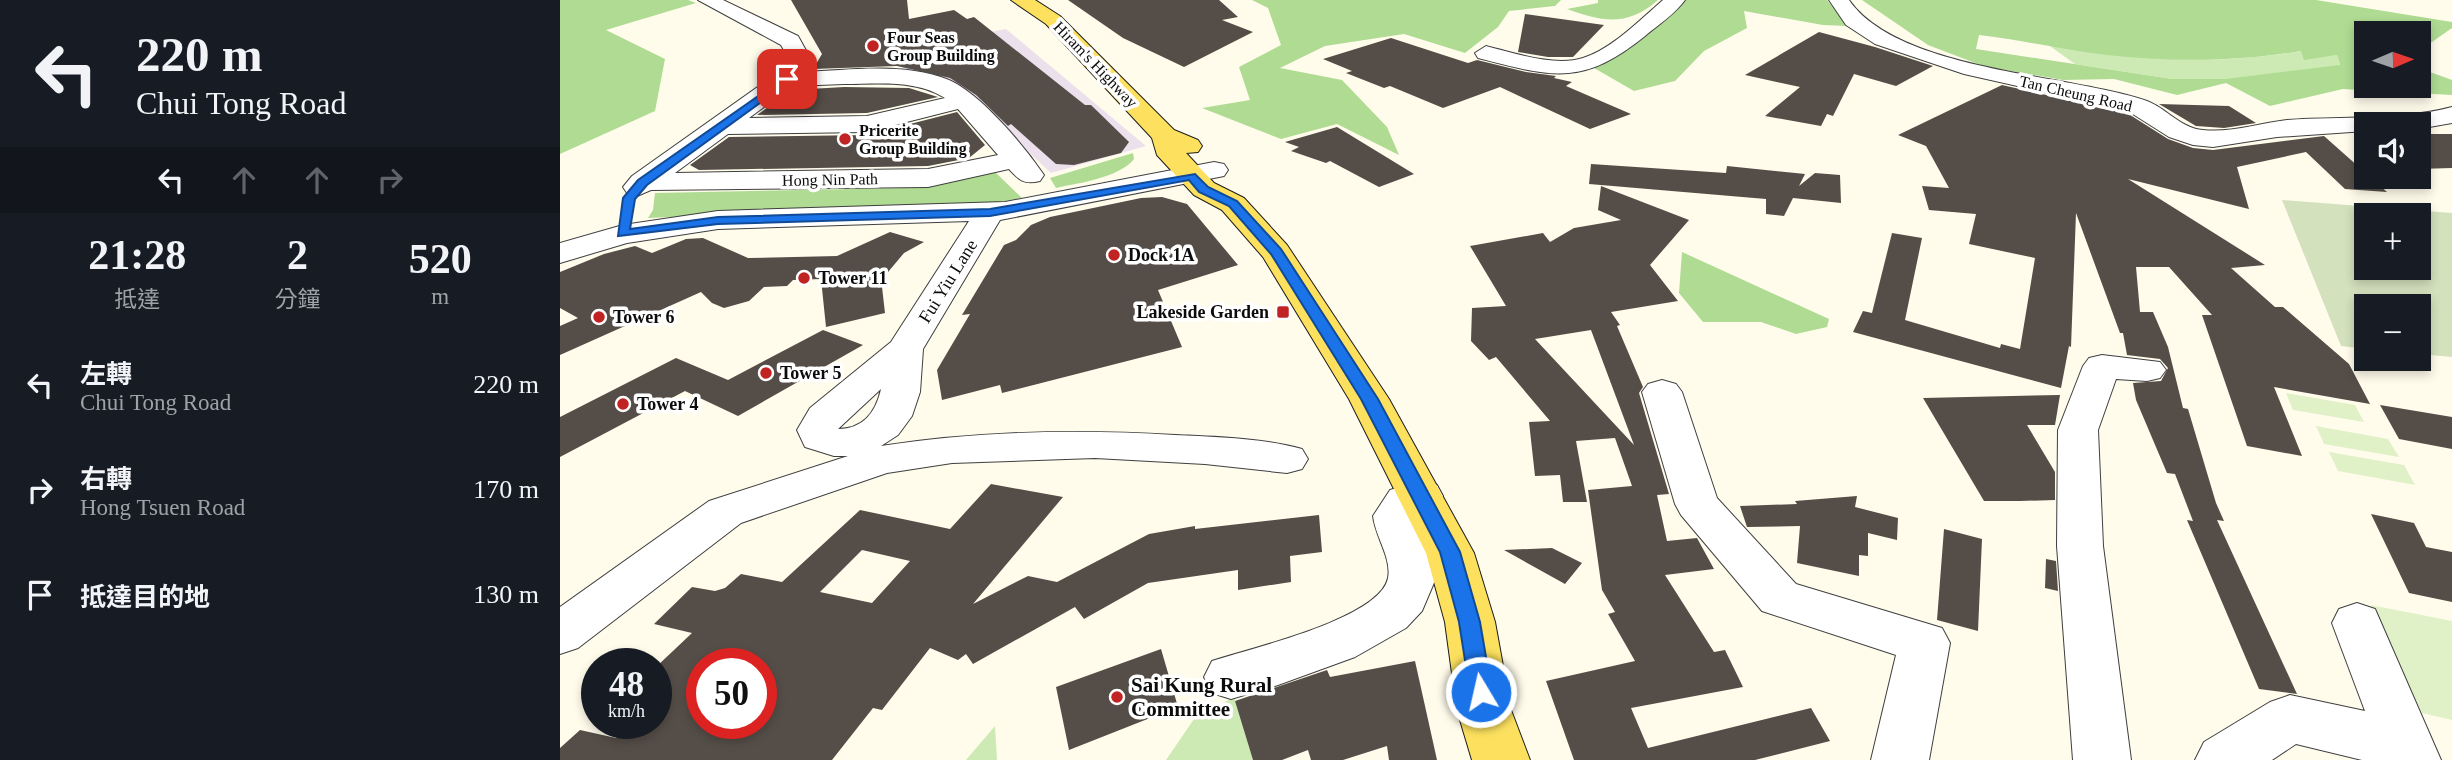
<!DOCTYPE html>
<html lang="zh-TW">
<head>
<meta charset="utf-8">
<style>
	body { margin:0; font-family:"Times New Roman","Noto Sans TC",serif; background:#242831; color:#f1f3f6; height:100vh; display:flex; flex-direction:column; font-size:26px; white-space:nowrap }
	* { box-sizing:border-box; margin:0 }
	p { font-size:23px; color:#9ea1a6 }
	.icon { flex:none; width:38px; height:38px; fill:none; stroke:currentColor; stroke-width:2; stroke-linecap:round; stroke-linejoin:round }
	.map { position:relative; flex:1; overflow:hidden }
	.panel { display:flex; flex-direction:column; background:#171b24; width:560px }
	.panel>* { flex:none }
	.guide { background:#171b24; color:#f1f3f6; overflow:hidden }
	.needle { width:46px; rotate:88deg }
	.controls { position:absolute; left:1794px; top:21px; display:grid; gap:14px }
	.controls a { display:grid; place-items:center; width:77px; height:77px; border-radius:0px; background:#171b24; box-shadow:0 4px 10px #0003; font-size:35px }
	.speed { position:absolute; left:21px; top:648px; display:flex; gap:14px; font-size:35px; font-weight:700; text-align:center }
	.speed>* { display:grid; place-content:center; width:91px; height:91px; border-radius:50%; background:#171b24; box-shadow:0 4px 10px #0003; line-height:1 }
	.speed small { font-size:18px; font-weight:400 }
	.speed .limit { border:10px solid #d22; background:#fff; color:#111 }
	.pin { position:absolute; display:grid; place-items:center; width:60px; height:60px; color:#fff; margin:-30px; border-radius:14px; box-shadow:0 4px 10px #0006 }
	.me { position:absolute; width:77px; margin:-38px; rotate:351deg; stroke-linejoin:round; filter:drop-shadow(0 0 5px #0008) }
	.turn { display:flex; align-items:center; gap:24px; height:147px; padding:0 21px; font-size:32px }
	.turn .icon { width:91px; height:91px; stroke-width:2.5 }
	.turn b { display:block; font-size:49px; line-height:60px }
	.lanes { display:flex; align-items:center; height:66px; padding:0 21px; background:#0003; justify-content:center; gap:35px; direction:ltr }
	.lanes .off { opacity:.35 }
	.eta { display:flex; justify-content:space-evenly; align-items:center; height:119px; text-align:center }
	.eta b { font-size:42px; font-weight:800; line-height:49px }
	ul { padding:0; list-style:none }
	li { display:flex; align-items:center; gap:21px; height:105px; padding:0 21px }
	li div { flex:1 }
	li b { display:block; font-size:26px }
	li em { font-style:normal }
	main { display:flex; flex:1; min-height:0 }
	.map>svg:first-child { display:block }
	.industrial { fill:#ebe0ec }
	.green { fill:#cdeab4 }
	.forest { fill:#afdb93; fill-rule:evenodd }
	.cemetery { fill:#d3e1bd; fill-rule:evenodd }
	.pitch { fill:#e0f1c7 }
	.building { fill:#554e48; fill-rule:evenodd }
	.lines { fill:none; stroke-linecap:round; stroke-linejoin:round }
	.minor-casing { stroke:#3f3f3f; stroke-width:2 }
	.major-casing { stroke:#1d1d1d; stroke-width:2 }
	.minor { fill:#fff; fill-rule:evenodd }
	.major { fill:#fce05e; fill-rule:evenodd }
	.route { fill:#1a73e8; stroke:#114b97; stroke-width:2 }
	.poi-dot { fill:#c02321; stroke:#fff; stroke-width:2.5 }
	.labels { text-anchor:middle; stroke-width:7; stroke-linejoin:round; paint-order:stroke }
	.far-poi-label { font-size:16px; font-weight:bold; fill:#0c0c0c; stroke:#fff; text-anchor:start }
	.far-street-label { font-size:16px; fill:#0c0c0c; stroke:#fff }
	.poi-label { font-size:18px; font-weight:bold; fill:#0c0c0c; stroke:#fff; text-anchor:start }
	.street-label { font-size:18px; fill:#0c0c0c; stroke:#fff }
	.near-poi-label { font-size:21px; font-weight:bold; fill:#0c0c0c; stroke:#fff; text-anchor:start }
</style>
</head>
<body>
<main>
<section class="panel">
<div class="guide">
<div class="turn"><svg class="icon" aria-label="left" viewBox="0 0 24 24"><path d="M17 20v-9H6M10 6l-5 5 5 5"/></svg><div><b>220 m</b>Chui Tong Road</div></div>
<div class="lanes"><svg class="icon" aria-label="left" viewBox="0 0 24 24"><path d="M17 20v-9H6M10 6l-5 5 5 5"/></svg><svg class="icon off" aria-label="ahead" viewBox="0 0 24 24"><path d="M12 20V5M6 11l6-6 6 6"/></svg><svg class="icon off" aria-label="ahead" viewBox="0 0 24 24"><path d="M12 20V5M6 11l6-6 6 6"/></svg><svg class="icon off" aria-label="right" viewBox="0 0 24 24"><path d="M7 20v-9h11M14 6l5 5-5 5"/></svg></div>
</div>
<div class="eta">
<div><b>21:28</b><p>抵達</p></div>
<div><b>2</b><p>分鐘</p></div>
<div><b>520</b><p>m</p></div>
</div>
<ul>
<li><svg class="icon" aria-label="left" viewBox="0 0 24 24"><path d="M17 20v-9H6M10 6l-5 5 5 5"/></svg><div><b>左轉</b><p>Chui Tong Road</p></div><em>220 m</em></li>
<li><svg class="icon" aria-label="right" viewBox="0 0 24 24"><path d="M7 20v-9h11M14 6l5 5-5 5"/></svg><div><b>右轉</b><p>Hong Tsuen Road</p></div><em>170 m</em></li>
<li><svg class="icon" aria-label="arrive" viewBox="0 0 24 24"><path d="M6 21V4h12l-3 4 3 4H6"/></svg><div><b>抵達目的地</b></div><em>130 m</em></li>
</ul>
</section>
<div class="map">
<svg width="1892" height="760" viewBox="0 0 1892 760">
	<rect width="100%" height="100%" fill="#fffcec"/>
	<!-- industrial -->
	<path class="industrial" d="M446,29L586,146L491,173L392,81L332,73L399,38Z"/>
	<!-- green -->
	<path class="green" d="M1487,44C1571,60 1657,66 1742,51L1744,59L1777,55L1780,66L1664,79H1612L1515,64Z
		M674,697L693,760H606L634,719Z
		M435,726L437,760H406Z"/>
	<!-- forest -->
	<path class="forest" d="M0,0H128L136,3L46,30L105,59L95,111L0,154Z
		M692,0H1001L995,6L949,11L938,27L905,53L844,34L765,46L720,68L782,80L827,127L839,155L777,124L721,139L642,108L690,100L679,67L721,45L708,8Z
		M1038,0H1098C1067,27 1043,22 1007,9L1038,3Z
		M1125,0H1267L1288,26L1263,25L1184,11L1187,28L1144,51L1115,81L1074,91L1034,68Z
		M1302,0H1756L1892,22V28L1859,51L1858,33H1806V86H1858L1859,68L1892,80V95L1783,89L1710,106L1666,83L1617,95L1554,79L1503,80L1423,66L1368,45ZM1419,35C1462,40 1504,50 1547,55C1611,62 1678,62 1741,51L1744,60L1777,55L1780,65L1664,79H1612L1416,49Z
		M573,153L574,159C559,178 518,183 496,188L490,178Z
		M435,172L462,198L426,204L88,218L93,210L95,193L344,188Z
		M1122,252L1269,319L1267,327L1236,334L1201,322H1143L1119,293Z"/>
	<!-- cemetery -->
	<path class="cemetery" d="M1722,200L1892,213V357L1859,354L1858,306H1806V349L1781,346ZM1806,215H1858V268H1806Z"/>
	<!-- pitch -->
	<path class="pitch" d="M1726,393L1795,405L1804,422L1733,410Z
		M1756,426L1828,439L1839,457L1764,444Z
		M1769,452L1844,465L1855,485L1778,471Z
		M1811,605L1892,621V720L1862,713Z"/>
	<!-- building -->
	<path class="building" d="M231,0H347L349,19L394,10L407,19L414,17L525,105H531L569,142L561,153L514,165L496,164L451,124L448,126L416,95L390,78L337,66L253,69L262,54Z
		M508,0H659L678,17L662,20L693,32L624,67L563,38Z
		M965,14L1044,25L1013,57H988L958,52Z
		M1259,32L1315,47L1373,66L1336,86L1294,74L1273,116L1267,114L1261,126L1205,116L1240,87L1185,75Z
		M831,38L908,63L917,60L966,72L996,76L994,78L1012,82L1006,86L1071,114L1030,129L940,87L883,108L830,86L824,88L786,73L792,71L763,59Z
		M1442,85L1567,113L1608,139L1633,148L1653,150L1764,136L1827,192L1785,189L1746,152L1677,167L1689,209L1568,179L1705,265L1671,268L1715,307H1723L1789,364L1810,404L1714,387L1742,456L1687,446L1642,315H1652L1609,267H1576L1580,312H1593L1608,347L1623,408L1628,409L1656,503L1664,521L1657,520L1737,694L1699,689L1627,520L1633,521L1615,474L1607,473L1576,400L1573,383L1601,381L1608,368L1600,359L1567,355L1563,333H1560L1516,213L1511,347L1509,346L1501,388L1293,332L1303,311L1312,313L1332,233L1362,238L1345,320L1440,348L1441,344L1460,349L1475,258L1409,244L1416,214L1369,210L1362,186L1389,188L1366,146L1338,135Z
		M284,87L349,88L378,97L307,113L197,115L232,90Z
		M1599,104L1669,106L1696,123L1664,128L1636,126Z
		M397,112L425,145L409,158L368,166L139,170L130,165L169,137L307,135Z
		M777,127L854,174L819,187L770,161L766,163L731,151L739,147L725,142Z
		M1858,134H1892V168L1858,169Z
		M1031,164L1166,173L1167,166L1245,174L1239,186L1255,173L1280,175L1281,203L1233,198L1224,216L1206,214V199L1029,184Z
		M1041,186L1129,220L1090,265L1118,301L1051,312L1060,325L1057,326L1083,387L1079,393L1109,494L1097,495L1107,541L1137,538L1154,569L1105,575L1154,652L1165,650L1183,687L1071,708L1088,748L1251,708L1270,741L1195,760H1014L986,681L1075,661L1048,614L1055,612L1042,590L1028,490L1072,486L1055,438L1016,441L1027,502H1003L1000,475L975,476L969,422L990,421L936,357L929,360L911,341L912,308L946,306L910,246L983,233L990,242L1014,228L1061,220L1038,210ZM1031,330L1074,445L975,339Z
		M602,197L627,204L678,265L598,290L622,347L442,393L440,385L382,400L377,370L410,314L402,315L444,245L456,240L471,225L490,217L581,198Z
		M330,232L364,242L344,253L318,284L322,287L325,313L266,327L261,279L233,280L227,286L204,287L189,301L164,308L152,303L141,292L0,355V326L18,318L0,308V272L44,254L75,246L92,253L126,239L143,238L188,258L277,256Z
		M263,330L303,345L178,416L125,391L0,457V417L116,358L168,380Z
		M1500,395L1495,425H1467L1495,472V500L1460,501H1424L1363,398Z
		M1820,405L1892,417V449L1839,439Z
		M431,484L503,497L413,604L468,576L497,582L589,534L635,526V529L759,515L762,552L730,556L731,582L678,590V570L588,583L524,619L515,607L413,664L406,654L398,660L370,648L322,710L313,708L272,760H0V748L20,730L56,738L72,723H96V667L132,633L94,624L132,587L155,591L165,588L181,574L222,582L300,510L390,529ZM302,550L350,561L312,603L260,592ZM142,663H201V723H142Z
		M1297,496L1295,507L1338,518L1337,540L1308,533V556L1299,555V576L1237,563L1240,526L1187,527L1180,506L1237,504L1235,501Z
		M1811,514L1854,523L1866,547L1892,552V602L1849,593Z
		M1384,529L1422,539L1418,631L1377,620Z
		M992,548L1022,563L1005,584L944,550Z
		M1486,559L1496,561L1498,591L1485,588Z
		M601,649L618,707L509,750L496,687Z
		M855,661L877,760H829L827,746L783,760H751L748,750L722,760H693L675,701L767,670L770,677Z"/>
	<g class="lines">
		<!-- minor casing -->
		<g class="minor-casing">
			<path id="minor" d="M138,0H163L238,36L248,54L244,72C290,70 346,62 389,80C421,94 465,147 484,175L480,181C464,185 459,180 449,169L368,187L91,190L77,196L67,193L63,187L72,176L223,69L226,54L221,45ZM284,84C317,84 356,79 385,98L307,116L189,118L233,86ZM398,109L438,155L368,169L115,173L168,134L307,132Z
				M1103,0H1125C1115,14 1098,25 1085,36C1022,87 992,77 918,58L915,53L926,46C954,53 995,67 1023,58C1052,49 1081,19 1103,0Z
				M1269,0H1289C1338,71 1508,74 1587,101C1606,108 1622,129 1643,130C1671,133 1700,123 1727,120C1782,116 1839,121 1892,107V123L1858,129V124H1806V131L1717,137L1653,147L1633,145L1609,137L1568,111L1404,74L1315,44L1286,25Z
				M654,162L664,164L668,170L664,176L440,220L363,349L360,392L352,416L338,435L321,446C419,431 516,429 615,435C656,437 702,438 742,449L748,459L742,469L727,473L645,464L535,458L392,463L327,473L181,523L18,648L0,654V607L149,501L288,456H274L245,447L237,430L250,408L331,342L409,221L158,229L67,243L0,263V243L63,225L158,211L445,202ZM321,389C316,412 303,429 278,429Z
				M1542,355L1600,362L1606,370L1600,378L1587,381L1556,379L1538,430L1543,546L1571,760H1513L1497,546L1498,430L1523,366L1529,358Z
				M1102,380L1116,384L1122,392L1157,498L1236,584L1382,628L1390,643L1369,760H1311L1336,655L1202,611L1121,515L1115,504L1082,392L1088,384Z
				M861,481L877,485L883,496L877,507L862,512L859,517L876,578L862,611L846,628L795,657L718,685L671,699L652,693L644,677L652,661C688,649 820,619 828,578C832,558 815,536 813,516L830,490Z
				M1797,603L1815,609L1881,760H1802L1736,744L1712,760H1635L1644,742L1710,702L1730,695L1805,711L1772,623L1779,609Z"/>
		</g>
		<!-- major casing -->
		<g class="major-casing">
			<path id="major" d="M451,0H475L500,16L614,130L638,140L642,146L638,152L626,153L654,183L684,198L727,245L829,399L914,553L935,622L951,710L970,760H912L897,710L885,622L866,553L789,399L703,257L662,210L634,195L597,155L592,138L486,24Z"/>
		</g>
		<!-- minor -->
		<use href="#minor" class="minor"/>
		<!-- major -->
		<use href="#major" class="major"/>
	</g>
	<!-- route -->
	<path class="route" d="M227,76L230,81L87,185L75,199L70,229L158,217L430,209L635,174L648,187L677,201L721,249L818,399L900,552L920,622L932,692L929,698L921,701L913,698L910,692L899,622L880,552L801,399L711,254L669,206L639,192L629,180L430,216L158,224L58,236L63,198L78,180Z"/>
	<!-- markers -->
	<g class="poi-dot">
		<circle cx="313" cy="46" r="7"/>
		<circle cx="285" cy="139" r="7"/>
		<circle cx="554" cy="255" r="7"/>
		<circle cx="244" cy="278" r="7"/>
		<rect x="716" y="305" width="14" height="14" rx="3.5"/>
		<circle cx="39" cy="317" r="7"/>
		<circle cx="206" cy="373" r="7"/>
		<circle cx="63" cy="404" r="7"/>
		<circle cx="557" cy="697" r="7"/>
	</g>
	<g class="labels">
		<!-- far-poi labels -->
		<g class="far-poi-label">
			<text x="327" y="43">Four Seas<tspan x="327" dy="18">Group Building</tspan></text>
			<text x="299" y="136">Pricerite<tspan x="299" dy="18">Group Building</tspan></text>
		</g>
		<!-- far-street labels -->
		<g class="far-street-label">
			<text transform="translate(536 64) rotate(46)" y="6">Hiram's Highway</text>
			<text transform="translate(1516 93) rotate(13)" y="6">Tan Cheung Road</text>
			<text transform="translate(270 179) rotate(-1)" y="6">Hong Nin Path</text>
		</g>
		<!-- poi labels -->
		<g class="poi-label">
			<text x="568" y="261">Dock 1A</text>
			<text x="258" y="284">Tower 11</text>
			<text x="709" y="318" text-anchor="end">Lakeside Garden</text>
			<text x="53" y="323">Tower 6</text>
			<text x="220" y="379">Tower 5</text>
			<text x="77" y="410">Tower 4</text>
		</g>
		<!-- street labels -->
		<g class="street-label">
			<text transform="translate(388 281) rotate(-58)" y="6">Fui Yiu Lane</text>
		</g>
		<!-- near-poi labels -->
		<g class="near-poi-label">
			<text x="571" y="692">Sai Kung Rural<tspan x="571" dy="24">Committee</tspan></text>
		</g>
	</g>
</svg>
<div class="controls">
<a><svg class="needle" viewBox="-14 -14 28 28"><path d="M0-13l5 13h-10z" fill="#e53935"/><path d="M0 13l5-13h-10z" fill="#9ea1a6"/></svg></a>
<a><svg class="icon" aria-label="sound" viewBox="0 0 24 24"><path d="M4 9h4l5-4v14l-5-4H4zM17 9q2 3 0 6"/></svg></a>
<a>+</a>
<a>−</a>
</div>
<div class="speed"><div>48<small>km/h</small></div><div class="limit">50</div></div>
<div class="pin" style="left:227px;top:79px;background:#d93025"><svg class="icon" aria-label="arrive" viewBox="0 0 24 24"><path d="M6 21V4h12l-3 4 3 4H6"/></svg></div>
<svg class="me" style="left:921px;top:692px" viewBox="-20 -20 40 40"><circle r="17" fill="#1a73e8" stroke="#fff" stroke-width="3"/><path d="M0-11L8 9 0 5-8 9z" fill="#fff"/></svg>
</div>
</main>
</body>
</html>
